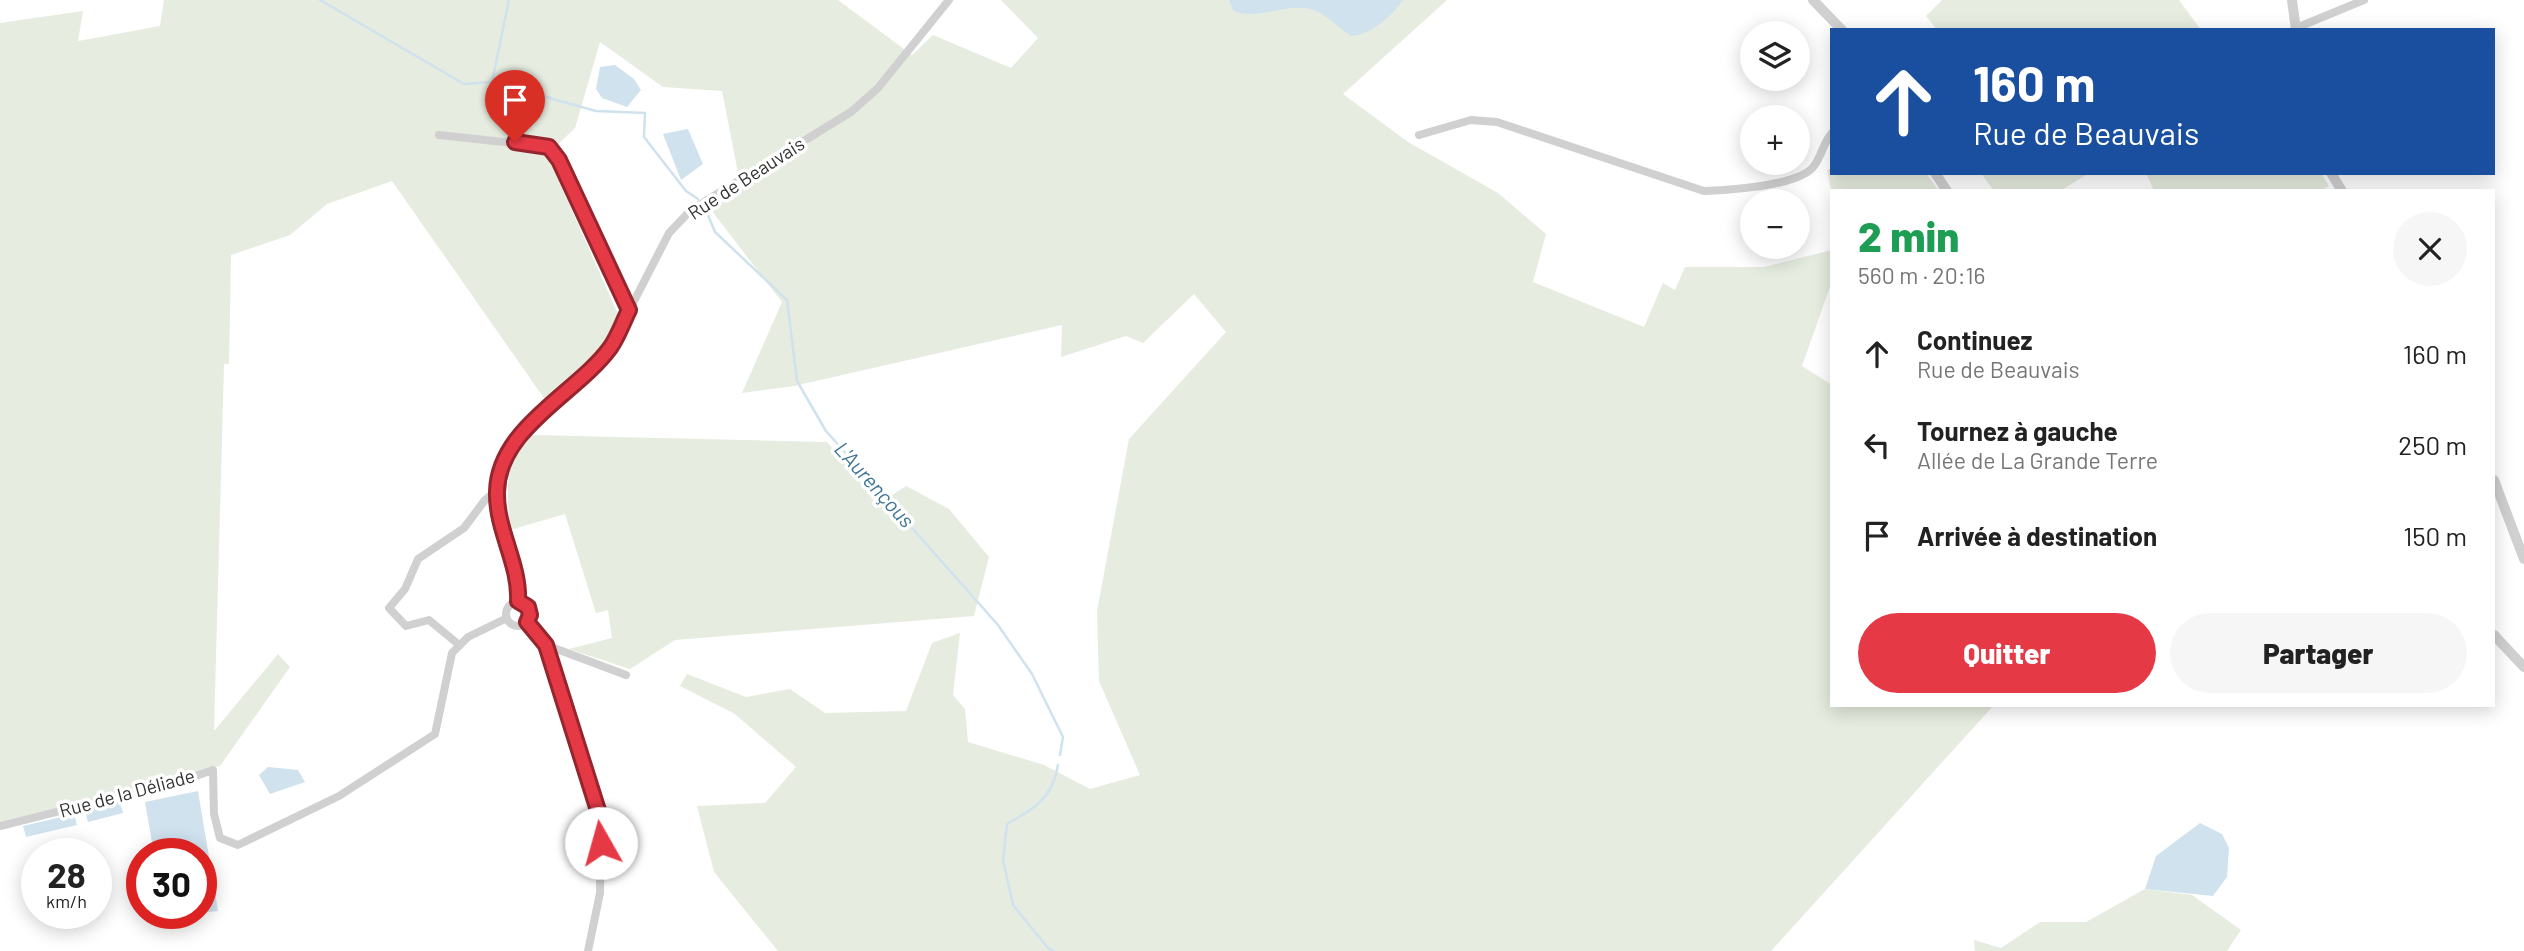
<!DOCTYPE html>
<html lang="fr">
<head>
<meta charset="utf-8">
<style>
	body { margin:0; font-family:Barlow,sans-serif; background:#f6f6f6; color:#222; height:100vh; display:flex; flex-direction:column; font-size:26px; white-space:nowrap }
	* { box-sizing:border-box; margin:0 }
	p { font-size:23px; color:#767676 }
	.icon { flex:none; width:38px; height:38px; fill:none; stroke:currentColor; stroke-width:2; stroke-linecap:round; stroke-linejoin:round }
	.map { position:relative; flex:1; overflow:hidden }
	.side { position:absolute; left:1830px; top:189px; width:665px; height:518px; display:flex; flex-direction:column; background:#fff; border-radius:0px; box-shadow:0 4px 18px #0003 }
	.side>* { flex:none }
	.banner { position:absolute; left:1830px; top:28px; width:665px; height:147px; border-radius:0px; box-shadow:0 4px 18px #0003; background:#1a4fa0; color:#fff; overflow:hidden }
	.fabs { position:absolute; left:1740px; top:21px; display:grid; gap:14px }
	.fabs a { display:grid; place-items:center; width:70px; height:70px; border-radius:50%; background:#fff; box-shadow:0 4px 18px #0003; font-size:35px }
	.speed { position:absolute; left:21px; top:838px; display:flex; gap:14px; font-size:35px; font-weight:700; text-align:center }
	.speed>* { display:grid; place-content:center; width:91px; height:91px; border-radius:50%; background:#fff; box-shadow:0 4px 18px #0003; line-height:1 }
	.speed small { font-size:18px; font-weight:400 }
	.speed .limit { border:10px solid #d22; background:#fff; color:#111 }
	.pin { position:absolute; display:grid; place-items:center; width:60px; height:60px; color:#fff; margin:-72px -30px; border-radius:50% 50% 50% 0; rotate:-45deg; box-shadow:0 0 7px #0007 }
	.pin .icon { rotate:45deg }
	.me { position:absolute; width:77px; margin:-38px; rotate:353deg; stroke-linejoin:round; filter:drop-shadow(0 0 5px #0008) }
	.turn { display:flex; align-items:center; gap:24px; height:147px; padding:0 28px; font-size:32px }
	.turn .icon { width:91px; height:91px; stroke-width:2.5 }
	.turn b { display:block; font-size:49px; line-height:60px }
	.round { display:grid; place-items:center; flex:none; width:74px; height:74px; border-radius:37px; background:#f6f6f6 }
	.head { display:flex; align-items:center; justify-content:space-between; height:119px; padding:0 28px }
	h1 { font-size:42px; font-weight:800; line-height:52px; color:#1e9e55 }
	.button { display:flex; gap:14px; margin-top:auto; padding:14px 28px }
	.button a { flex:1; height:80px; border-radius:42px; background:#e63946; color:#fff; font-size:28px; font-weight:800; line-height:80px; text-align:center }
	.button a+a { background:#f6f6f6; color:#222 }
	ul { padding:0; list-style:none }
	li { display:flex; align-items:center; gap:21px; height:91px; padding:0 28px }
	li div { flex:1 }
	li b { display:block; font-size:26px }
	li em { font-style:normal }
	.map>svg:first-child { display:block }
	.green { fill:#e6ecdf }
	.water { fill:#cfe2ee }
	.lines { fill:none; stroke-linecap:round; stroke-linejoin:round }
	.stream { stroke:#cfe2ee; stroke-width:2.5 }
	.minor { stroke:#d0d0d0; stroke-width:8 }
	.tertiary { stroke:#d0d0d0; stroke-width:10 }
	.route-casing { stroke:#96252e; stroke-width:18 }
	.route { stroke:#e63946; stroke-width:12 }
	.labels { text-anchor:middle; stroke-width:7; stroke-linejoin:round; paint-order:stroke }
	.street-label { font-size:19px; fill:#333; stroke:#fff }
	.water-label { font-size:21px; font-style:italic; fill:#3f7597; stroke:#fff }
</style>
</head>
<body>
<div class="map">
<svg width="2524" height="951" viewBox="0 0 2524 951">
	<rect width="100%" height="100%" fill="#fff"/>
	<!-- green -->
	<path class="green" d="M164,0H838L912,55L933,35L1011,68L1038,38L1001,0H1447L1343,94L1408,142L1498,193L1546,234L1533,282L1644,327L1663,283L1675,290L1685,267H1764L1832,250V281L1802,366L1832,385V705H1994L1771,951H778L714,872L697,806L765,803L796,767L735,714L680,686L687,674L746,697L790,689L825,713L906,711L932,643L960,633L953,695L965,709L968,742L1044,765L1090,789L1140,775L1099,681L1097,611L1129,439L1226,332L1194,294L1143,343L1126,336L1061,357L1062,325L794,386L742,393L782,302L708,206L740,183L722,91L663,87L600,42L575,128L547,155L618,314L605,343L546,401L392,181L327,204L290,235L231,255L229,364H224L214,731L278,654L290,667L220,766L0,822V23L83,11L78,41L160,26Z
		M1942,0H2179L2201,30H1937L1926,16Z
		M1832,168V173H1926L1939,191H1832V194L1827,170Z
		M1981,173H2089L2060,191H1994Z
		M2146,173H2321L2329,186L2319,191H2154Z
		M531,435L827,442L880,503L906,486L949,509L989,557L974,616L675,640L630,669L569,649L612,638L608,610L596,613L565,514L510,530C507,492 502,465 531,435Z
		M2145,889L2192,895L2241,930L2227,951H1975L1974,940L2001,948L2040,922H2086Z"/>
	<!-- water -->
	<path class="water" d="M1229,0H1403C1390,17 1374,33 1352,36C1337,28 1327,13 1310,9C1285,3 1254,22 1233,10Z
		M615,65L634,79L641,90L627,107L602,98L596,89L600,67Z
		M688,129L703,164L681,180L663,134Z
		M268,767L298,770L305,782L270,794L259,775Z
		M198,791L218,911L201,913V854H154L145,802Z
		M120,802L123,813L88,822L85,811Z
		M74,814L77,825L26,837L23,826Z
		M2200,823L2222,834L2229,848L2227,877L2213,896L2145,889L2156,856Z"/>
	<g class="lines">
		<!-- stream -->
		<path class="stream" d="M320,0L464,84L492,82
			M509,0L492,82L596,111L645,113L644,137L686,191L698,199
			M705,208L715,232L787,300L797,381L826,431L998,625L1032,674L1063,737L1060,755
			M1054,951L1048,948L1013,905L1003,860L1007,824C1034,809 1053,798 1058,765"/>
		<!-- minor -->
		<path class="minor" d="M2296,28L2364,0
			M439,135L549,147L573,188L629,310
			M1419,135L1471,120L1497,122L1704,191C1728,190 1800,186 1814,166C1822,155 1823,143 1832,133
			M506 614a12 12 0 1 1 24 0a12 12 0 1 1-24 0Z
			M518,602L519,582L504,537L496,491L508,451L520,434L610,348L669,233L691,210L851,112L878,88L949,0
			M527,622L546,645L601,820L600,893L588,951
			M458,644L429,620L406,626L389,608L405,589L418,559L464,528L485,500L496,491
			M546,645L626,675
			M0,826L187,779L213,770L214,814L220,838L238,845L339,796L435,734L452,653L468,637L507,618"/>
		<!-- tertiary -->
		<path class="tertiary" d="M1813,0L1842,30
			M2292,0L2296,30
			M1935,173L1947,191
			M2331,173L2342,191
			M2494,480L2524,559
			M2494,635L2524,667"/>
	</g>
	<g class="lines">
		<!-- route casing -->
		<g class="route-casing">
			<path id="route" d="M515,142L549,147L559,160L629,310C623,322 618,337 610,348C576,394 498,428 497,492C496,530 520,564 518,601L528,607L530,615L527,622L546,645L601,820V843"/>
		</g>
		<!-- route -->
		<use href="#route" class="route"/>
	</g>
	<g class="labels">
		<!-- street labels -->
		<g class="street-label">
			<text transform="translate(746 178) rotate(-33)" y="7">Rue de Beauvais</text>
			<text transform="translate(127 793) rotate(-15)" y="7">Rue de la Déliade</text>
		</g>
		<!-- water labels -->
		<g class="water-label">
			<text transform="translate(874 485) rotate(48)" y="7">L'Aurençous</text>
		</g>
	</g>
</svg>
<div class="fabs">
<a><svg class="icon" aria-label="layers" viewBox="0 0 24 24"><path d="M12 4l9 5-9 5-9-5zM3 14l9 5 9-5"/></svg></a>
<a>+</a>
<a>−</a>
</div>
<div class="speed"><div>28<small>km/h</small></div><div class="limit">30</div></div>
<div class="pin" style="left:515px;top:142px;background:#d93025"><svg class="icon" aria-label="arrive" viewBox="0 0 24 24"><path d="M6 21V4h12l-3 4 3 4H6"/></svg></div>
<svg class="me" style="left:601px;top:843px" viewBox="-20 -20 40 40"><circle r="19" fill="#fff"/><path d="M0-13L10 11 0 6-10 11z" fill="#e63946"/></svg>
<div class="banner">
<div class="turn"><svg class="icon" aria-label="ahead" viewBox="0 0 24 24"><path d="M12 20V5M6 11l6-6 6 6"/></svg><div><b>160 m</b>Rue de Beauvais</div></div>
</div>
<section class="side">
<div class="head"><div><h1>2 min</h1><p>560 m · 20:16</p></div><a class="round"><svg class="icon" aria-label="close" viewBox="0 0 24 24"><path d="M6 6l12 12M18 6L6 18"/></svg></a></div>
<ul>
<li><svg class="icon" aria-label="ahead" viewBox="0 0 24 24"><path d="M12 20V5M6 11l6-6 6 6"/></svg><div><b>Continuez</b><p>Rue de Beauvais</p></div><em>160 m</em></li>
<li><svg class="icon" aria-label="left" viewBox="0 0 24 24"><path d="M17 20v-9H6M10 6l-5 5 5 5"/></svg><div><b>Tournez à gauche</b><p>Allée de La Grande Terre</p></div><em>250 m</em></li>
<li><svg class="icon" aria-label="arrive" viewBox="0 0 24 24"><path d="M6 21V4h12l-3 4 3 4H6"/></svg><div><b>Arrivée à destination</b></div><em>150 m</em></li>
</ul>
<div class="button"><a>Quitter</a><a>Partager</a></div>
</section>
</div>
</body>
</html>
